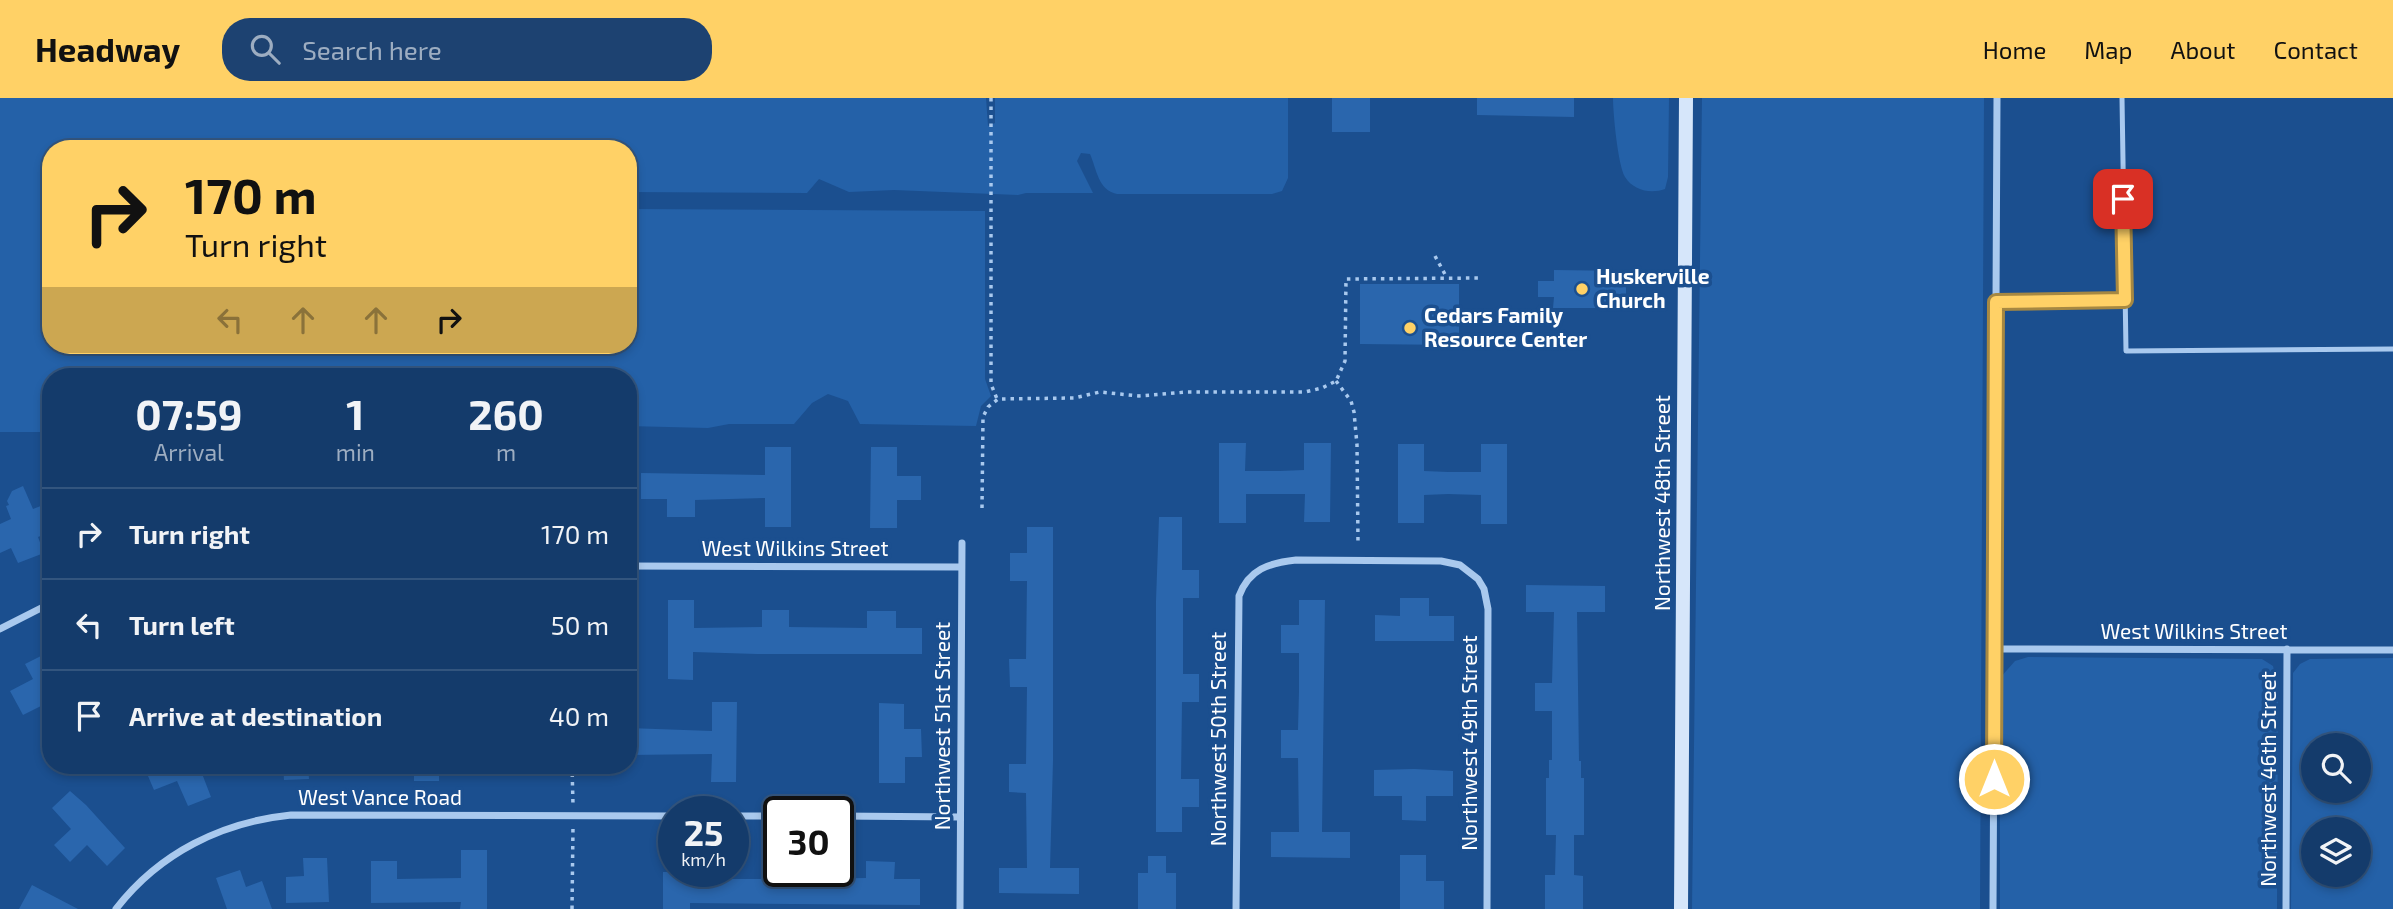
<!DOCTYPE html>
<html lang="en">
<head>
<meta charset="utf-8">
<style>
	body { margin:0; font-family:"Exo 2",sans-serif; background:#1d4271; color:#f1f3f6; height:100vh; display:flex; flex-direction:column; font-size:26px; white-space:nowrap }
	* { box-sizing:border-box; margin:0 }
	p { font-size:23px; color:#9dadc1 }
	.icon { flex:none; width:38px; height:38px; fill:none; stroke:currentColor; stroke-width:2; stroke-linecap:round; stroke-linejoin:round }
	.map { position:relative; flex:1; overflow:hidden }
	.sheet { position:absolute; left:42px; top:270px; width:595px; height:406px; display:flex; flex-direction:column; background:#143b6b; border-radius:28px; box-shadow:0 4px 10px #0003,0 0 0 2px #33557e }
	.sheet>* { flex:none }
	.guide { position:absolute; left:42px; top:42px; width:595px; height:214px; border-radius:28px; box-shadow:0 4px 10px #0003,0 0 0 2px #33557e; background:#ffd166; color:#111; overflow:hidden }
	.tools { position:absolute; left:2301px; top:635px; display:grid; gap:14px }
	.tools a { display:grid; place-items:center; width:70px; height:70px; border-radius:50%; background:#143b6b; box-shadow:0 4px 10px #0003,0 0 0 2px #33557e; font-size:35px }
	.speed { position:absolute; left:658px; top:698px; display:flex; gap:14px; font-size:35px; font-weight:700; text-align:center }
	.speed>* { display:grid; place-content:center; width:91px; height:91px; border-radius:50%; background:#143b6b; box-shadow:0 4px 10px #0003,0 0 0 2px #33557e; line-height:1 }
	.speed small { font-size:18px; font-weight:400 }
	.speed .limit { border:4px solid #111; border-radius:10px; background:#fff; color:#111 }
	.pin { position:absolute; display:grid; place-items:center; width:60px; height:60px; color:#fff; margin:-30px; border-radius:14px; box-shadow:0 4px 10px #0006 }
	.me { position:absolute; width:77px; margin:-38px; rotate:0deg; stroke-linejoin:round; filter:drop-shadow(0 0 5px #0008) }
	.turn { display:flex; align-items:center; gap:24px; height:147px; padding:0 28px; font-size:32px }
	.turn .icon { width:91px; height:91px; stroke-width:2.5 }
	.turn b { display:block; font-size:49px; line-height:60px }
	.lanes { display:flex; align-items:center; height:66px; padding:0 28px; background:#0003; justify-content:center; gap:35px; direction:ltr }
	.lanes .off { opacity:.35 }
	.eta { display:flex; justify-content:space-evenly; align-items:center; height:119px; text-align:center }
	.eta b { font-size:42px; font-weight:700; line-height:49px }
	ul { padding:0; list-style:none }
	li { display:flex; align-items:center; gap:21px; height:91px; padding:0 28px; border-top:2px solid #33557e }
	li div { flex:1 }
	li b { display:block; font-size:26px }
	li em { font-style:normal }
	header { display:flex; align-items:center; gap:42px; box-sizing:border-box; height:98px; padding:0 35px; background:#ffd166; color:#111 }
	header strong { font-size:33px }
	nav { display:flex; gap:38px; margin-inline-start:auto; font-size:24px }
	.search { width:490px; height:63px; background:#1d4271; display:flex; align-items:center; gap:18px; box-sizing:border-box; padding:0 24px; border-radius:28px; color:#9dadc1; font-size:26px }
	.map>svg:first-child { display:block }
	.green { fill:#2461a8; fill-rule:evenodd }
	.building { fill:#2a66ad }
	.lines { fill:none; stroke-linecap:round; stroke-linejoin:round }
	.path { stroke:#a9c9ee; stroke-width:3.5; stroke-dasharray:3.5 5; stroke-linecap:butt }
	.service { stroke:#a9c9ee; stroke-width:5 }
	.minor { stroke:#a9c9ee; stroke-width:7 }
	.secondary { stroke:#d6e6fa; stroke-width:14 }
	.route-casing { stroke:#a68842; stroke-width:18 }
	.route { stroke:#ffd166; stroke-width:12 }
	.poi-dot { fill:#ffd166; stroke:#1b4f8f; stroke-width:2.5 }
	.labels { text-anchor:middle; stroke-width:7; stroke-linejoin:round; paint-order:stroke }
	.poi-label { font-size:21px; font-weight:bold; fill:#fff; stroke:#1b4f8f; text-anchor:start }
	.street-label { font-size:21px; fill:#fff; stroke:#1b4f8f }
</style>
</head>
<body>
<header>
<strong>Headway</strong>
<div class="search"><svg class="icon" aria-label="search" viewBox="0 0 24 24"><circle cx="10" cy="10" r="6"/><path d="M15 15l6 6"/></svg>Search here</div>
<nav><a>Home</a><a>Map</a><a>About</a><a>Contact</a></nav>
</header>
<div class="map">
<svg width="2393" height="811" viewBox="0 0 2393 811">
	<rect width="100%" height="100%" fill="#1b4f8f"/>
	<!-- green -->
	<path class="green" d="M0,0H986L988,28L995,25V0H1288V80L1282,93L1272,96H1117C1098,92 1097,72 1090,56L1081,55L1077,63L1093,95H1026L1018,97L894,92L849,94L819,81L807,95L628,94V51H51V247H628V111L985,113V281L991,298L981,308L976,328L860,326L848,303L828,296L812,305L794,326H729L708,330L628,328V278H51V334H0Z
		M1613,0H1669L1668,79L1665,91C1651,96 1634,93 1625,79C1618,67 1613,15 1613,0Z
		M1702,0H1984L1980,811H1692Z
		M2028,559L2262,561L2273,568L2278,589L2277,811H2000V580L2015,563Z
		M2393,560V811H2291L2293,575L2300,566L2310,561ZM2314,648H2359V693H2314ZM2314,732H2359V777H2314Z"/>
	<!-- building -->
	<path class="building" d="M1332,0H1370V34H1332Z
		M1477,0H1574V19L1477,17Z
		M1554,172L1626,173V210H1553L1554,199H1538V183H1554Z
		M1360,186H1459V247L1360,246Z
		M1219,345H1246L1245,373H1280L1304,372V345H1331L1330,424H1304L1305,396H1246V425H1219Z
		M1398,346H1424V373L1448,374H1481V346H1507V426H1481V397L1448,396L1424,397V425H1398Z
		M765,349H791V429H765V400L695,402V419H667V401H641V375L765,377Z
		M871,349H897V378H921V402H897V430H870Z
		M23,388L33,411L51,404V434L38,439L44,455L18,465L11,450L0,455V426L11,421L6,408L9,407L7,403L12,393Z
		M1159,419H1182V472H1199V500H1183V576H1199V604H1182L1181,681H1199V709H1182V734H1156V503Z
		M1027,429H1053V663L1050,770H1079V796L999,795V770H1027L1026,695L1009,694V666H1026L1027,589H1010L1009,561H1026L1027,483H1010V455H1027Z
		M1526,487L1605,488V514H1577L1579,663H1581V680H1584V737H1574V777L1583,778V811H1545V777H1555L1556,737H1546V680H1549V662H1552V613H1535V585H1552L1554,514H1526Z
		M1400,500H1429V518H1454V543H1375V517L1400,518Z
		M668,502H694V530L762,529V512H789V529L867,530V513H896V530H922V556H757L693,554V582L668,581Z
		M1299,502H1325L1322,734H1350V760L1271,759V734H1299L1298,660H1281V632H1298L1299,593V555H1281V527H1299Z
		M51,553V603L23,617L10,593L33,581L25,566Z
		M712,604H737L736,684H711L712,656L628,657V630L712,633Z
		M879,605L904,606V631H921L922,659H905V685H879Z
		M155,667H214L201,673L211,699L188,708L177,683L154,692L145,671Z
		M283,667H308L309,681L284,682Z
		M414,667H439V683H414Z
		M1414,671L1453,673V698H1426V723L1402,722V698H1374V672Z
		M70,693L86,707L125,750L107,768L87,747L70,764L54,747L71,731L52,710Z
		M461,752H487V811H460L461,804L371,805V763H397V781L461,780Z
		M1400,757H1426V783H1444V811H1400Z
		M1148,758H1166V775H1176V811H1138V775H1148Z
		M303,760H327L329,804L286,805V779L304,778Z
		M761,763H779V774H788V781L866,780V763L895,764L894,781H920V807L690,805V811H663V774H690V781H761Z
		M240,772L246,789L262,783L272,811H227L216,780Z
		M32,787L78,811H19Z"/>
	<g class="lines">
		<!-- path -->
		<path class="path" d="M991,0V286L997,301
			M1435,158L1447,180
			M1336,283L1351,303L1354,314L1357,347L1358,444
			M982,410L983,319L988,309L998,301L1074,300L1100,294L1139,298L1187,294H1305L1322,290L1336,283L1345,263L1346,181L1479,180
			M572,667L573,707
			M572,811L573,728"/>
		<!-- service -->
		<path class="service" d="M2122,0L2126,253L2393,251
			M1996,203L2125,202"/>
		<!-- minor -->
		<path class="minor" d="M628,468L961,469
			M0,531L51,505
			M1994,551L2393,552
			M733,718H779
			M838,718L960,719
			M116,811C159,755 222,724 291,717L674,718
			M960,811L962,445
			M1236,811L1239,498C1249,471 1269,465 1296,462L1441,463L1460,467L1478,481L1484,491L1488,511L1487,811
			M1993,811L1997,0
			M2286,811L2287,551"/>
		<!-- secondary -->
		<path class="secondary" d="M1681,811L1686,0"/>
	</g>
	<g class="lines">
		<!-- route casing -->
		<g class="route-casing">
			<path id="route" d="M1994,681L1996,204L2125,202L2123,101"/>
		</g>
		<!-- route -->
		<use href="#route" class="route"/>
	</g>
	<!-- markers -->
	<g class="poi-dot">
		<circle cx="1582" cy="191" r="7"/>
		<circle cx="1410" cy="230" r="7"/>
	</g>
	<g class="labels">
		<!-- poi labels -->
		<g class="poi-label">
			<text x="1596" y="186">Huskerville<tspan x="1596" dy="24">Church</tspan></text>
			<text x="1424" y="225">Cedars Family<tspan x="1424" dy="24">Resource Center</tspan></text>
		</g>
		<!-- street labels -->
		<g class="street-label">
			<text transform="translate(1663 405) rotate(-90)" y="7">Northwest 48th Street</text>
			<text x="795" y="458">West Wilkins Street</text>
			<text x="2194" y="541">West Wilkins Street</text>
			<text transform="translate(943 628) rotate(-90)" y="7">Northwest 51st Street</text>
			<text transform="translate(1219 641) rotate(-90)" y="7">Northwest 50th Street</text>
			<text transform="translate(1470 645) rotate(-90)" y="7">Northwest 49th Street</text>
			<text transform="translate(2269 681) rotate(-90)" y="7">Northwest 46th Street</text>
			<text x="380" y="707">West Vance Road</text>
		</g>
	</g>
</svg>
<div class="tools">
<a><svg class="icon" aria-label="search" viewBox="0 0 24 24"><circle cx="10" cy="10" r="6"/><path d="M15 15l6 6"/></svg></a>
<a><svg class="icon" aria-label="layers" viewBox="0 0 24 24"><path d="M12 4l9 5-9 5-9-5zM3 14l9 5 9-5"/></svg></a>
</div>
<div class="speed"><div>25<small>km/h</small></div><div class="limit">30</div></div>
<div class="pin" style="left:2123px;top:101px;background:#d93025"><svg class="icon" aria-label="arrive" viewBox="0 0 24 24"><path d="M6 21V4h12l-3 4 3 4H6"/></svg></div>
<svg class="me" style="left:1994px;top:681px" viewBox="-20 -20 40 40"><circle r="17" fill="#ffd166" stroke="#fff" stroke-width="3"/><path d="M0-11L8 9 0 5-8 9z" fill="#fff"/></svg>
<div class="guide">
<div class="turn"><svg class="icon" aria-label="right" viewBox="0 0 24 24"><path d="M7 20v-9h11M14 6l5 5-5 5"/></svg><div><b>170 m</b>Turn right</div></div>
<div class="lanes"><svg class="icon off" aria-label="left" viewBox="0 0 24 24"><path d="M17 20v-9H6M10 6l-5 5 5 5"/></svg><svg class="icon off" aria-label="ahead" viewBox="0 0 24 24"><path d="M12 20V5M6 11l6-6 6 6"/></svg><svg class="icon off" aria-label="ahead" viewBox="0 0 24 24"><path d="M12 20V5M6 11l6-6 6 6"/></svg><svg class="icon" aria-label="right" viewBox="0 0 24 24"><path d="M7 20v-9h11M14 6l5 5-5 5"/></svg></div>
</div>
<section class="sheet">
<div class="eta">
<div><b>07:59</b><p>Arrival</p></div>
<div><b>1</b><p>min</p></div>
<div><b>260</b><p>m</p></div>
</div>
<ul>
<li><svg class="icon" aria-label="right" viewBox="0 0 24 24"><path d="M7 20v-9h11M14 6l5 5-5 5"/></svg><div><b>Turn right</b></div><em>170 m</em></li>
<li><svg class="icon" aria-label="left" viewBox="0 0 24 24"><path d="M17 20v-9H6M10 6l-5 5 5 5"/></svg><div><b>Turn left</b></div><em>50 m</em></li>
<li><svg class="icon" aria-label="arrive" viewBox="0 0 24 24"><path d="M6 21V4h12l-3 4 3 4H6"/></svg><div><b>Arrive at destination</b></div><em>40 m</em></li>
</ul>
</section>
</div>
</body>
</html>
